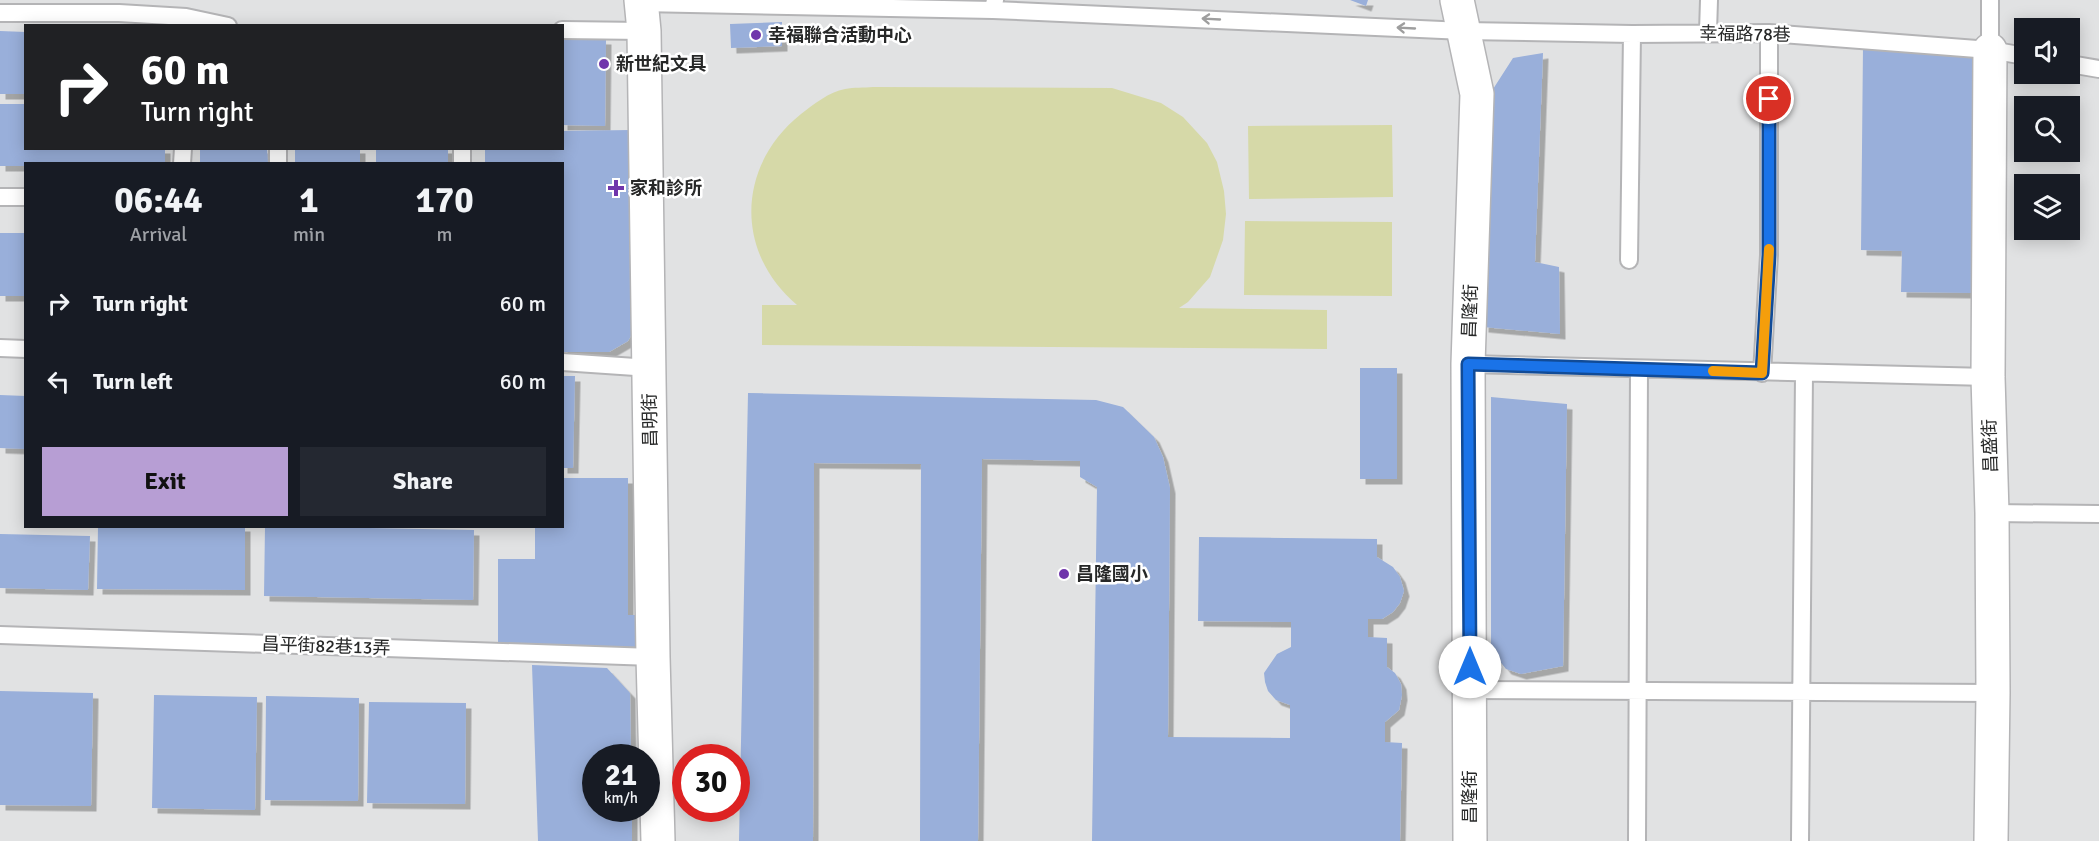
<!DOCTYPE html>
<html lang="en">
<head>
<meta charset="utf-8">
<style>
	body { margin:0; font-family:Signika,"Noto Sans TC",sans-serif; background:#242831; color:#f1f3f6; height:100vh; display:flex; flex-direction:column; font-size:22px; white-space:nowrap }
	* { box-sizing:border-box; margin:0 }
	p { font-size:20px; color:#9ea1a6 }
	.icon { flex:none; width:33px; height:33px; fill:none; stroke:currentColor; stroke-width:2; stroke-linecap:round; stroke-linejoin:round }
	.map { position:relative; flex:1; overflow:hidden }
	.sheet { position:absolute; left:24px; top:162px; width:540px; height:366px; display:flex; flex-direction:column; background:#171b24; border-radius:0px; box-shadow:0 3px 15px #0003 }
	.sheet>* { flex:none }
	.banner { position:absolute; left:24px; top:24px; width:540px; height:126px; border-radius:0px; box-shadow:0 3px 15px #0003; background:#202124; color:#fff; overflow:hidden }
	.buttons { position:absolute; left:2014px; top:18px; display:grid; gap:12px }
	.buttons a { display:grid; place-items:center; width:66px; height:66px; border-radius:0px; background:#171b24; box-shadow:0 3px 15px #0003; font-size:30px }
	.speed { position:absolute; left:582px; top:744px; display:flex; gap:12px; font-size:30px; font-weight:700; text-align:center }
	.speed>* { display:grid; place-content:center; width:78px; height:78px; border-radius:50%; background:#171b24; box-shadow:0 3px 15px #0003; line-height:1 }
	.speed small { font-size:15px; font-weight:400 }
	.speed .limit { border:9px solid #d22; background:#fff; color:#111 }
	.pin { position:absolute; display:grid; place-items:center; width:51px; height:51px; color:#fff; margin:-26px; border:3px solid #fff; border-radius:50%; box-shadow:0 2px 6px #0007 }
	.me { position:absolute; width:66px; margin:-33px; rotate:0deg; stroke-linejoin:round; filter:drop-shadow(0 0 4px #0008) }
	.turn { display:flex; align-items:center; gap:21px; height:126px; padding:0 18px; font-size:27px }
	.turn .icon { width:78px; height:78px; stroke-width:2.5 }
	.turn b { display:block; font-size:42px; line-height:51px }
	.eta { display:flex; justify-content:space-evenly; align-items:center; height:102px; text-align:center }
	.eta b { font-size:36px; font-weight:700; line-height:42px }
	.button { display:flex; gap:12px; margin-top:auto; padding:12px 18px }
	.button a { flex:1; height:69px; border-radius:0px; background:#b79ed4; color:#111; font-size:24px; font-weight:700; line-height:69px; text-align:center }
	.button a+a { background:#242831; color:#f1f3f6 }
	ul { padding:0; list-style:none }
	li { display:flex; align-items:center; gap:18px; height:78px; padding:0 18px }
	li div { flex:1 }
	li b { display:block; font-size:22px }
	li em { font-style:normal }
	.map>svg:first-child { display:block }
	.green { fill:#d6d9a8 }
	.building { fill:#99afda; filter:url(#shadow) }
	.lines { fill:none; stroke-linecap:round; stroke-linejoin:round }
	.service-casing { stroke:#b4b4b6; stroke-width:20 }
	.minor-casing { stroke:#b4b4b6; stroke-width:36 }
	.service { stroke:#fff; stroke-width:16 }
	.minor { stroke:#fff; stroke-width:33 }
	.oneway { stroke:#9e9e9e }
	.route-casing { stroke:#114b97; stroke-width:15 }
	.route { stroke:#1a73e8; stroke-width:10 }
	.slow { stroke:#f59e0b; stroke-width:10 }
	.poi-dot { fill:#7035ab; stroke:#fff; stroke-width:2 }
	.labels { text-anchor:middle; stroke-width:5; stroke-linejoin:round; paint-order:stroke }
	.street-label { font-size:18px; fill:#272828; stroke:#fff }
	.poi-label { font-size:18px; font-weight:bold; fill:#272828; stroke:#fff; text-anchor:start }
</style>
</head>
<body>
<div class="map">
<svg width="2099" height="841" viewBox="0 0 2099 841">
	<defs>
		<filter id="shadow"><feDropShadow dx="5.5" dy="5.5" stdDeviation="0" flood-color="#0004"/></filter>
	</defs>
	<rect width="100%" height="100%" fill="#e1e2e3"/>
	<!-- green -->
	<path class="green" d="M873,87L1112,88L1161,103L1183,117L1207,143L1217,162L1224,191L1226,214L1223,240L1210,277L1188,302L1179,308L1327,310V349L762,345V305H797C734,252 737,165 801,114C814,104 829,92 845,89C854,87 864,88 873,87Z
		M1392,125L1393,197L1249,199L1248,126Z
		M1245,221L1392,222V296L1244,295Z"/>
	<!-- building -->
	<path class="building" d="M1350,0H1368L1366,6Z
		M782,22V46L731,48L730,24Z
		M0,31L26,32V94H0Z
		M562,38L606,39L605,126L562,125Z
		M1863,46L1974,48L1971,293L1901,292L1902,251L1861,250Z
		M1543,53L1535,262L1559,267L1560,334L1483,327L1486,100L1513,58Z
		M0,104H26V148H165V164H26V166H0Z
		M631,130L638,323L628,341L609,352H562V164H485V148H562V131Z
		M200,148H267L268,164H200Z
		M295,148H360V164H295Z
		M376,148H448V164H376Z
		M0,233H26V296H0Z
		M1360,368H1397V479H1360Z
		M562,376H575L573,468H562Z
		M748,393L1096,400L1123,407L1154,437L1163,457L1170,488L1168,737L1290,738V705L1276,700L1268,691L1265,682L1264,673L1277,654L1291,647V622L1198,621L1199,537L1377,539V557L1393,567L1400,577L1404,591L1400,603L1393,612L1382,619H1368V637L1387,638V667L1395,673L1401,684L1402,695L1399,710L1385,722V742L1402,743L1400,841H1092L1097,487L1080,477V461L982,459L978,841H920L921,464L814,463L813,841H739Z
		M0,395L26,396V449L0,448Z
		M1491,397L1567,404L1563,666L1521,674L1506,669L1491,650Z
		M562,478H628V615H645V647H498V559H535V526H562Z
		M98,526H245V590L97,589Z
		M265,526L474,530L473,600L264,596Z
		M0,534L90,536L88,590L0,588Z
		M532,665L607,668L630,693L631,758H596V808H632V841H538Z
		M0,691L93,693L91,806L0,805Z
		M154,695L257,697L255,810L152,808Z
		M266,696L359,698L358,801L265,800Z
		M369,702L466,703L465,804L367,803Z"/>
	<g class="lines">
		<!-- service casing -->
		<g class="service-casing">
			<path id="service" d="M995,0L993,10L1464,31L1632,34L1769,33L1990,50L2025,56
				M1990,0V50
				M641,3L993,10
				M0,13H119L186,17L228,26
				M562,30L644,31
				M1708,32L1709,0
				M2070,64L2099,69
				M278,148V164
				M182,164L183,148
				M462,164V148
				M0,197H26
				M1629,260L1632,34
				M0,348L26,349
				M562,362L650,368
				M1468,364L1988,377
				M1762,373L1769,255V33
				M1992,513L2099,514
				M0,635L653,657
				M1470,690L1993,693
				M1637,841L1639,369
				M1800,841L1804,374"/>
		</g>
		<!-- minor casing -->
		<g class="minor-casing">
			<path id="minor" d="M641,0L644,31L653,657L658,841
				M1457,0L1477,94L1468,364L1470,841
				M1990,50L1988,377L1992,513L1993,693L1991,841"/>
		</g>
		<!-- service -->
		<use href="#service" class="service"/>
		<!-- minor -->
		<use href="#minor" class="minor"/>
	</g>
	<!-- one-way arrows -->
	<defs><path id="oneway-shaft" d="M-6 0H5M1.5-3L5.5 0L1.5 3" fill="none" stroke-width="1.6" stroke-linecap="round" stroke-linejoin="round" transform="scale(1.5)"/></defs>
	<g class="oneway">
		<use href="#oneway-shaft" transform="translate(1211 19) rotate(-177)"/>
		<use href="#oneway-shaft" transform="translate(1406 28) rotate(-177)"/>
	</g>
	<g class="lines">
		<!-- route casing -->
		<g class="route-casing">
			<path id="route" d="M1470,667L1468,364L1762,373L1769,255V99"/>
		</g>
		<!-- route -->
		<use href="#route" class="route"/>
		<!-- slow -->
		<path class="slow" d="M1713,371L1762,373L1769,249"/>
	</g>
	<!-- markers -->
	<g class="poi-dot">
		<circle cx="756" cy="35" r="6"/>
		<circle cx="604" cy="64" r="6"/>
		<path d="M613 179h6v6h6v6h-6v6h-6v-6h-6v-6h6z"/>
		<circle cx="1064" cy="574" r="6"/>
	</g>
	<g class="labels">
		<!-- street labels -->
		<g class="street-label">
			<text transform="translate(1745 34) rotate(1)" y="6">幸福路78巷</text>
			<text transform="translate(1470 311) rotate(-88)" y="6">昌隆街</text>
			<text transform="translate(650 420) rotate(-91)" y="6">昌明街</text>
			<text transform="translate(1990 446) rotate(-92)" y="6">昌盛街</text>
			<text transform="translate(326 646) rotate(2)" y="6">昌平街82巷13弄</text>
			<text transform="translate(1470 797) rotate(-90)" y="6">昌隆街</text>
		</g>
		<!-- poi labels -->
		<g class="poi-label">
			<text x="768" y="41">幸福聯合活動中心</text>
			<text x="616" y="70">新世紀文具</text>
			<text x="630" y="194">家和診所</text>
			<text x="1076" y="580">昌隆國小</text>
		</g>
	</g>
</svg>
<div class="buttons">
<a><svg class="icon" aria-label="sound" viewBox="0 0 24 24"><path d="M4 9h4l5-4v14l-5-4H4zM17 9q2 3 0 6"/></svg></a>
<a><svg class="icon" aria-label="search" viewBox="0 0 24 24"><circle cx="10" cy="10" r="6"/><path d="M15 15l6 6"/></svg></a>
<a><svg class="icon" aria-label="layers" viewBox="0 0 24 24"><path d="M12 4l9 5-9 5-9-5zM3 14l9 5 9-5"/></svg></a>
</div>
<div class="speed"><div>21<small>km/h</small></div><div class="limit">30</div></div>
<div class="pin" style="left:1769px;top:99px;background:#d93025"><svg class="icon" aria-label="arrive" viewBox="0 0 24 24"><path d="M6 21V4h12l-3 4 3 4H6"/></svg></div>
<svg class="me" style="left:1470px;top:667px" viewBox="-20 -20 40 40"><circle r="19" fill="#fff"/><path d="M0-13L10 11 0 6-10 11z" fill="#1a73e8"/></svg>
<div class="banner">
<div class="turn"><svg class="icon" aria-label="right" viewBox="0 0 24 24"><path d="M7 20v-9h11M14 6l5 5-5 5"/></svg><div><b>60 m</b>Turn right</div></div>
</div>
<section class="sheet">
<div class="eta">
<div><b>06:44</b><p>Arrival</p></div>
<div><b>1</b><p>min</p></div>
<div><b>170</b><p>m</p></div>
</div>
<ul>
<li><svg class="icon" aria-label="right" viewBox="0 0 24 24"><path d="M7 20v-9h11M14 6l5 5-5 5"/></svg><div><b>Turn right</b></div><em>60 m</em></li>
<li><svg class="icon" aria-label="left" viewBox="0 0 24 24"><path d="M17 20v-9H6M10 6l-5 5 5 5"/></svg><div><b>Turn left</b></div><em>60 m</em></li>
</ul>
<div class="button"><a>Exit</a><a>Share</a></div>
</section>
</div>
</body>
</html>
